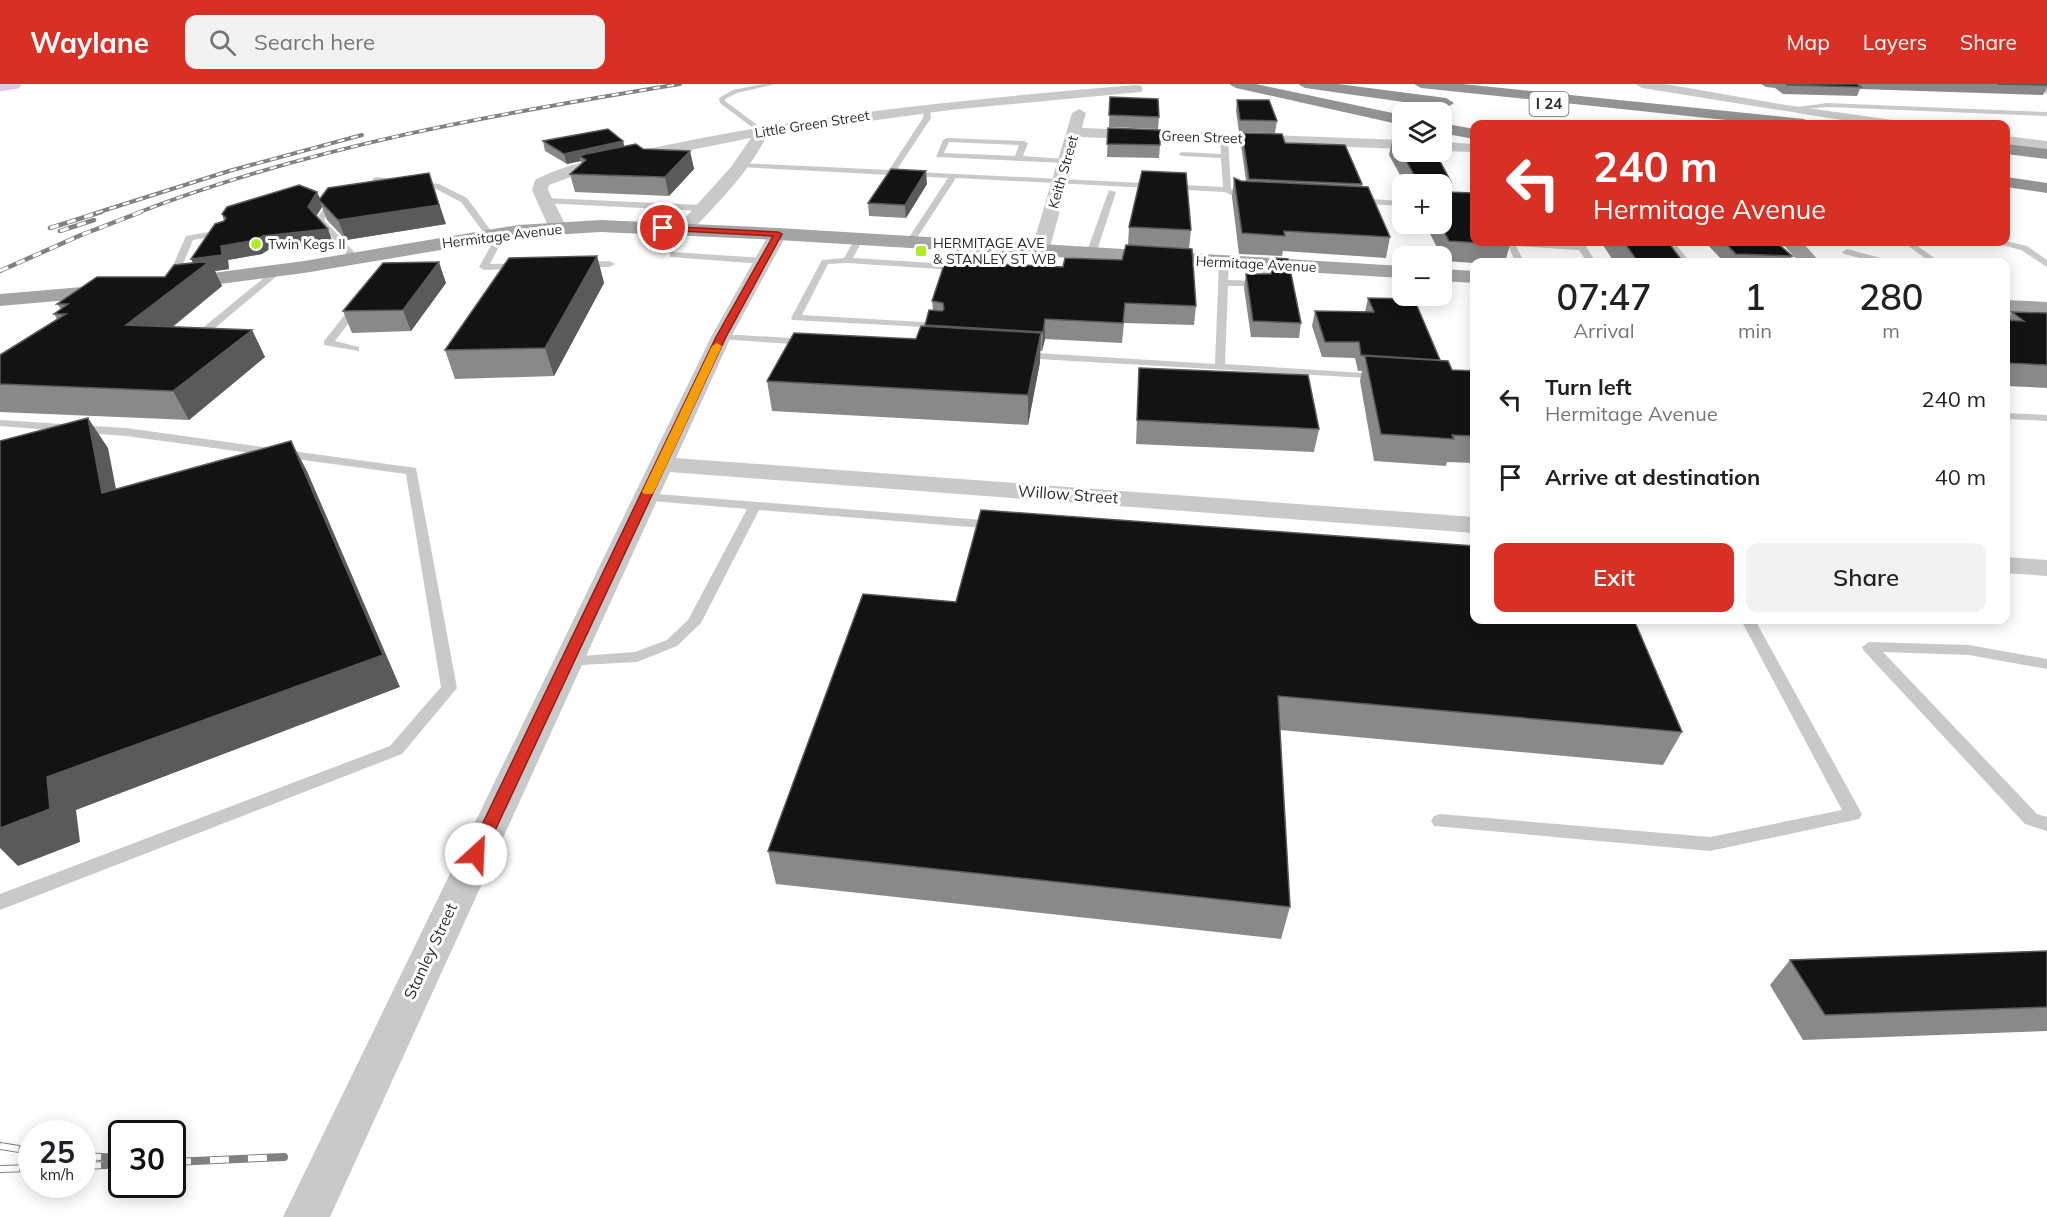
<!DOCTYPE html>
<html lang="en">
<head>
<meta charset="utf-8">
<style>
	body { margin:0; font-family:Mulish,sans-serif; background:#f2f2f2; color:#202124; height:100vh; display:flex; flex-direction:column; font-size:22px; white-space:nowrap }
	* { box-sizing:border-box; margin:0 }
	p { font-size:20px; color:#757577 }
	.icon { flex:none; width:33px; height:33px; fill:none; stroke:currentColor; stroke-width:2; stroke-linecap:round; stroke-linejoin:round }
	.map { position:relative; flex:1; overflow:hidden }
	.sheet { position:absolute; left:1470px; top:174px; width:540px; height:366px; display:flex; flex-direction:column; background:#fff; border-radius:12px; box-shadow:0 3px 15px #0003 }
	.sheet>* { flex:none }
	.banner { position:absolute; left:1470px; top:36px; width:540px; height:126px; border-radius:12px; box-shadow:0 3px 15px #0003; background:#d93025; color:#fff; overflow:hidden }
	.controls { position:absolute; left:1392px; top:18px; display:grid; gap:12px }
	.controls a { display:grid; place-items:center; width:60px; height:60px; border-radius:12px; background:#fff; box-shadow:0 3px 15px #0003; font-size:30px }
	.speed { position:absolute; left:18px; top:1036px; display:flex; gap:12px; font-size:30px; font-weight:700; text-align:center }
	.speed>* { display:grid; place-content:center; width:78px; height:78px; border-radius:50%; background:#fff; box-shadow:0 3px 15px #0003; line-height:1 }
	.speed small { font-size:15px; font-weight:400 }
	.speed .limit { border:3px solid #111; border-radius:9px; background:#fff; color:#111 }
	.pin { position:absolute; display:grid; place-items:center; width:51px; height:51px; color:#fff; margin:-26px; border:3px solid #fff; border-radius:50%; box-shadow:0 2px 6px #0007 }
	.me { position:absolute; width:66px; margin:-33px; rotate:25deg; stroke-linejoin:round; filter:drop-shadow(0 0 4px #0008) }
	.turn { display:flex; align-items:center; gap:21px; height:126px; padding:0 24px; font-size:27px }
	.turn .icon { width:78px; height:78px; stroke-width:2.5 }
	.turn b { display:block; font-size:42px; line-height:51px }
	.eta { display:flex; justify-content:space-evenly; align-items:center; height:102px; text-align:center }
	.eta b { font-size:36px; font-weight:600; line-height:42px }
	.primary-button { display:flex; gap:12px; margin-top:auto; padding:12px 24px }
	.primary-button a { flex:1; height:69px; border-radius:12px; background:#d93025; color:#fff; font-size:24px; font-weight:600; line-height:69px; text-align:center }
	.primary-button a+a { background:#f2f2f2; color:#202124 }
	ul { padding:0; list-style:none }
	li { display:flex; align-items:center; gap:18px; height:78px; padding:0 24px }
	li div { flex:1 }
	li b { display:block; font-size:22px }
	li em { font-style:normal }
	header { display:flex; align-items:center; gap:36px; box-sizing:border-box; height:84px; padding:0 30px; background:#d93025; color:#fff }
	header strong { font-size:28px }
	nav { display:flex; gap:33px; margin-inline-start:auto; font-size:21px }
	.search { width:420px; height:54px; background:#f2f2f2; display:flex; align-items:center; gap:15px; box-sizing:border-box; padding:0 21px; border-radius:12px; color:#757577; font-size:22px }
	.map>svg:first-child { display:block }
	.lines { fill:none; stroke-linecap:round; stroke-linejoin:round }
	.stream { stroke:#e2c3ec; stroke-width:10 }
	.lane { fill:#c9c9c9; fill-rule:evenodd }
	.street { fill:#c9c9c9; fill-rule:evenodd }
	.primary { fill:#a4a4a4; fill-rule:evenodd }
	.highway { fill:#939393; fill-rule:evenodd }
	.rail-far2-casing { stroke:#818181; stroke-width:4 }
	.rail-far1-casing { stroke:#818181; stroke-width:4.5 }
	.rail-casing { stroke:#818181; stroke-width:8 }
	.rail-far2 { stroke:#fff; stroke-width:2; stroke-dasharray:7; stroke-linecap:butt }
	.rail-far1 { stroke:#fff; stroke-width:3; stroke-dasharray:9; stroke-linecap:butt }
	.rail { stroke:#fff; stroke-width:6; stroke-dasharray:19; stroke-linecap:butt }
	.wall { fill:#898989 }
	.shaded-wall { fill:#5a5a5a }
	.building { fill:#131313; stroke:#5a5a5a; stroke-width:1.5 }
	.route { fill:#d93025; stroke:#8d1f18; stroke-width:1.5 }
	.slow { fill:#f59e0b }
	.poi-dot { fill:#afec25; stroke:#fff; stroke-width:2 }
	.labels { text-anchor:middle; stroke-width:6; stroke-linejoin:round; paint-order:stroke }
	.far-street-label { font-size:14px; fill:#2c2c2c; stroke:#fff }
	.far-poi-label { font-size:14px; fill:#2c2c2c; stroke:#fff; text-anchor:start }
	.shield { fill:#fff; stroke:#6b6b6b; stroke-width:1.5 }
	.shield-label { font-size:15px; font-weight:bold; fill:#2c2c2c }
	.street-label { font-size:16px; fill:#2c2c2c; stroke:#fff }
</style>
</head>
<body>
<header>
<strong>Waylane</strong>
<div class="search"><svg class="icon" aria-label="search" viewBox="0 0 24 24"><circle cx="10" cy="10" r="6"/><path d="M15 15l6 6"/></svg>Search here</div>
<nav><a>Map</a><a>Layers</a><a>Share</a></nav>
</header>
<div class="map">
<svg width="2047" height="1133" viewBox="0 0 2047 1133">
	<rect width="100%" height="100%" fill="#fff"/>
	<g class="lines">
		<!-- stream -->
		<path class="stream" d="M0,2L16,0"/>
		<!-- lane -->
		<path class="lane" d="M762,0H776L737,9L725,15V17L764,46L761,50L720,19L719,14L733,6Z
			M2030,0H2038L2047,5V10Z
			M1827,19L2047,28V32L1827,23L1786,27L1783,25Z
			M927,21L930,23L931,34L896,87L1223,103L1221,74L1182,72L1178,70L1182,68L1221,70L1220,54L1224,52L1228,54L1231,105L1240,110L1255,112C1246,118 1235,113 1225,108L956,94L913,160L910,161L906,158L948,94L740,83L736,81L740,79L889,86L923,34L924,23Z
			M947,54L1024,57L1028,59L1023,72L1066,75L1070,77L1066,79L936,73L943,56ZM949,58L1019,61L1015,72L944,69Z
			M376,93L439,100L467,114L494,151L487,153L461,118L434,104L373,97L372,95Z
			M1109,106L1116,108L1096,170L1088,172L1086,170Z
			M331,113L338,115L324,136L358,172V176H352L316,136Z
			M545,114L702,121L706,124L702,127L542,119V115Z
			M1356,114L1402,117V122L1353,119L1352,117Z
			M2006,127L2010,128V132H2006Z
			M226,145L230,148L229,150L193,156L176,197L168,199L166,197L186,152Z
			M502,146L506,149L490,180L523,179L528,182L526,184L484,186L479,183L498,149Z
			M859,152L863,155L853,174L951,180L961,160L969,162L959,183L954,186L847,179L828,180L802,231L939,239L943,240V244L792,236L791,234L822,176L844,174L856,153Z
			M2006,157L2027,162L2047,176V183L2021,166L1991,158Z
			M1507,158L1582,160L1585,161L1596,178H1587L1579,166L1516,162L1524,178H1515Z
			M1666,158H1674L1690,178H1682Z
			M1903,158H1912L1940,178H1930Z
			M1847,165L1888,176L1890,178H1876L1844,170L1842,168Z
			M673,168L763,174L768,177L763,180L670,173V169Z
			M1224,175L1229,178L1228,196L1261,197L1262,180L1267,177L1272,180L1269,202H1228L1225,280L1380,290L1384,291V295L1021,274L1016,271L1021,268L1215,280L1219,178Z
			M580,178L610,177L615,180L610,183H577L575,181Z
			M276,184L284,186L197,259H189V255Z
			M358,217L363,220L335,257L359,263V267L324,261V257L355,218Z
			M721,250L808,255L813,258L808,261L717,255V251Z
			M2006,329L2047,331V337L2006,335Z
			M0,336L126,344L416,384L457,604L402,670L0,826V810L390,662L441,603L406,390L126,352L0,342Z
			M645,409L995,437L1002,441L995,445L759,426L701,539L677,562L637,578L562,582L559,578L562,574L567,573L635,568L667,556L688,536L747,425L640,416L639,413L640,410Z
			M1741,536H1755L1862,730L1859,735L1710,767L1434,742L1431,737L1434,732L1440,730L1710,753L1842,726Z
			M1869,558L1969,561L2047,575V585L1969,571L1883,568L2037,730L2047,733V747L2025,740L1864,567L1862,563Z"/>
		<!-- street -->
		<path class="street" d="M1635,0H1665L1786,21L1893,36L1900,40H1866L1642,4Z
			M1136,1L1141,2L1143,5L1141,8L950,26L767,51C749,89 718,118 690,149H678L675,145L731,83L751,54L590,86L549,101L548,106L567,144L564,148H552L549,144L532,106L535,96C575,75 624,70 667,61C822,29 979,14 1136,1Z
			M1079,25L1086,29L1082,44L1402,56V65L1080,53L1049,167L1046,171H1034L1031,167L1072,29Z
			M2006,52L2047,57V67L2006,60Z
			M1442,58L1474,60V68L1442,67Z
			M778,145L784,146L787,150L731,253L676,374L1474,433V449L670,388L330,1133H283L711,253L769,150L772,146Z
			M2006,473L2047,476V492L2006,489Z"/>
		<!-- primary -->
		<path class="primary" d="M601,136L778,144L1402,182V194L778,156L601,148L518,153L304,189L175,206L168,204L164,200L168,196L175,194L304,177L518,141Z
			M1781,158H1802L1820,178H1799Z
			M1442,185L1474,187V199L1442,197Z
			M118,200L126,201L129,206L126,211L0,222V210Z
			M2006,216L2047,218V232L2006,229Z"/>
		<!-- highway -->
		<path class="highway" d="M1229,0H1256L1402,31V41L1236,4Z
			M1298,0H1338L1446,14L1454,19L1446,24L1305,4Z
			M1414,0H1463L1804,35L1812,40H1764L1421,4Z
			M1442,39L1474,45V55L1442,49Z
			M2006,60L2047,65V75L2006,70Z
			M2006,93L2047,99V109L2006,103Z"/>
		<!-- rail-far2 casing -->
		<g class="rail-far2-casing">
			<path id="rail-far2" d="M96,129L229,87L362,51
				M137,129C311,62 496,30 680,0"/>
		</g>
		<!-- rail-far1 casing -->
		<g class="rail-far1-casing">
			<path id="rail-far1" d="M50,144L101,128
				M60,147L94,136
				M0,187L81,151L141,128"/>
		</g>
		<!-- rail casing -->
		<g class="rail-casing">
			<path id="rail" d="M0,1062L32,1067
				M82,1072L122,1074
				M172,1078L284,1073
				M82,1082L106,1081
				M0,1085L32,1084"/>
		</g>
		<!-- rail-far2 -->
		<use href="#rail-far2" class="rail-far2"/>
		<!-- rail-far1 -->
		<use href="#rail-far1" class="rail-far1"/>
		<!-- rail -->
		<use href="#rail" class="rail"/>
	</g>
	<!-- wall -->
	<path class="wall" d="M1761,0H2047V4L2043,11L1860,5L1857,12L1783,10L1775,4L1766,3Z
		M1110,13L1159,33L1158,45L1109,43Z
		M1237,16L1277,37L1275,49L1239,48L1236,27Z
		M1108,44L1160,61L1159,74L1107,73Z
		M1242,49L1362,100V103L1390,153L1386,174L1283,167L1282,172L1239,170L1232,113L1234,94L1241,97H1246L1241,61Z
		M1393,53L1451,98L1449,108L1510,161L1505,178L1474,179L1444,177L1425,140H1442V100H1405L1389,71Z
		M543,57H623L624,62L643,65L690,67L694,85L669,112L575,108L570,90L581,80V77L567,80L545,67Z
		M927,100L906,134L869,132L868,119Z
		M317,108L320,114L446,140L346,156L327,136L322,123L316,132L333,159L268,166L262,170L228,176L229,185L215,187L222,202L173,243L252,246L265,273L189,336L0,328V271L57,235L54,230L61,225L57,220L165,193L193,179L224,137L222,130Z
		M1129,143L1191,146L1189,165L1196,222L1194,241L1124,239L1122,259L1045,255L1042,267H1040V278L1028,341L772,327L767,297L916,255L925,242V241L933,226L932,217L980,173V179L1063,183L1122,176L1128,161Z
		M1601,158H1668L1683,178H1614Z
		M1705,158H1776L1792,172L1789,178H1724Z
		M597,172L604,199L554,292L455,295L445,266Z
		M1246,190L1301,239L1299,254L1251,253L1244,204Z
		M446,199L411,247L352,249L343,227Z
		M1368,214L1452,286L1474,287V379L1447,378L1446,382L1374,377L1360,297L1362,287H1358L1355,274L1322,273L1312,242L1315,227L1365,228Z
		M1474,224V236L1472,232Z
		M2012,228L2047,229V304L2006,302V236H2007Z
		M1139,284L1319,345L1314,368L1136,360Z
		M863,510L1682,648L1663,681L1280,646L1290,823L1281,855L776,800L768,767Z
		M2047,867V947L1803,956L1770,901L1790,876Z"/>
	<!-- shaded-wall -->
	<path class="shaded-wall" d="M623,57L625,67L579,72L581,77L567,80L564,70Z
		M690,67L694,85L669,112L665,93Z
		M926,87L927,100L906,134L905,121Z
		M429,89L446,140L346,156L338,136Z
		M317,108L322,120L319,116L322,123L314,136L308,123Z
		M328,145L333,159L268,166L262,170L228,176L229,185L215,187L222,202L141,268L126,241L197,186L191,175L221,162L262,152Z
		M597,172L604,199L554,292L545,264Z
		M439,178L446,199L411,247L403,226Z
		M1045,235V255L1042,267L1043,248Z
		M252,246L265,273L189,336L173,307Z
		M1041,249L1040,278L1028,341V311Z
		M88,334L108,364L123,441L102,409Z
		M291,357L307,387L400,603L76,726L80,758L18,782L0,764V736Z"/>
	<!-- building -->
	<path class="building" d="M1786,0H1857L1861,3L1787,1Z
		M1997,0H2046L2047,1Z
		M1110,13L1158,15L1159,33L1109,31Z
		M1237,16H1269L1277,37L1240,36Z
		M1108,44L1160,46V61L1107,60Z
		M608,45L623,57L564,70L543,57Z
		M1242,49L1282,50L1285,59L1345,61L1362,100L1249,95Z
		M1393,53L1402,54V68H1435L1451,98L1445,99V108L1474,109V158H1509L1510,161L1449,157L1440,140H1442V100H1419Z
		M636,60L643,65L690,67L665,93L570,90L586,76L579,72L586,70Z
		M891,85L926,87L905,121L868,119Z
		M1142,87L1186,89L1191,146L1129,143Z
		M429,89L439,121L338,136L319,116L328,104Z
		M1234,94L1241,97L1368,103L1390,153L1284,147L1285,152L1242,149Z
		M299,101L317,108L308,123L328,145L262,152L256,156L221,162L222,171L191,175L215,140L224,137L226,134L222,130L227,123Z
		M1624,158H1668L1683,178H1638Z
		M1724,158H1776L1792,172L1736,170Z
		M1126,161L1192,165L1196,222L1125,219L1123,239L1045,235L1043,248L925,241L929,226L942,227L944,225L943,219L932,217L947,172L980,173L978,179L1063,183L1065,174L1122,176Z
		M597,172L545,264L445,266L509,174Z
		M1275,174L1288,175L1301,239L1253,237L1246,190H1271Z
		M210,177L126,241L252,246L173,307L0,300V271L66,230H54L68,220H57L97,193H165L174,181Z
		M439,178L403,226L343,227L383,179Z
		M1368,214L1414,215L1440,276L1361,271L1359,258H1325L1315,227L1374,228Z
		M2012,228L2047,229V281L2006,279V236L2024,237Z
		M921,242L1041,249L1028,311L767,297L794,249L916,255Z
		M1365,272L1448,277L1452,286L1474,287V352L1452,351L1454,355L1381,350Z
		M1139,284L1308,291L1319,345L1137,336Z
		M88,334L102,409L291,357L383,571L47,693L50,725L0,744V357Z
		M981,426L1474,462V536H1634L1682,648L1278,612L1290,823L768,767L863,510L956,518Z
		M2047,867V923L1825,931L1790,876Z"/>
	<!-- route -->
	<path class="route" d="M660,142L778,148L782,150L726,253L484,770L482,775L476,777L470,775L468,770L716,253L773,152L663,146H660Z"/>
	<!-- slow -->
	<path class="slow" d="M717,259L722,262L654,408L652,410H644L642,408L712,262Z"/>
	<!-- markers -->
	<g class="poi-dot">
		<circle cx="256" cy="160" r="6"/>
		<rect x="915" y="161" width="12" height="12" rx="3"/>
	</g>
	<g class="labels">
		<!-- far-street labels -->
		<g class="far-street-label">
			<text transform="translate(812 40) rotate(-9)" y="5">Little Green Street</text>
			<text transform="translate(1202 53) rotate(2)" y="5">Green Street</text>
			<text transform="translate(1063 88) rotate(-74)" y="5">Keith Street</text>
			<text transform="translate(502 152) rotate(-7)" y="5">Hermitage Avenue</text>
			<text transform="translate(1256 180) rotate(3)" y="5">Hermitage Avenue</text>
		</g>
		<!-- far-poi labels -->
		<g class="far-poi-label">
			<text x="933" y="164">HERMITAGE AVE<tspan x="933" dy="16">&amp; STANLEY ST WB</tspan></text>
			<text x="268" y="165">Twin Kegs II</text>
		</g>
		<!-- shield labels -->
		<rect class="shield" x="1529.5" y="8" width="39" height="24" rx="4.5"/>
		<g class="shield-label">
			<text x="1549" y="25">I 24</text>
		</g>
		<!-- street labels -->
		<g class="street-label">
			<text transform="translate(1068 410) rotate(4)" y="6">Willow Street</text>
			<text transform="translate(430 867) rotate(-65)" y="6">Stanley Street</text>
		</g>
	</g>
</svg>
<div class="controls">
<a><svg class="icon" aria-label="layers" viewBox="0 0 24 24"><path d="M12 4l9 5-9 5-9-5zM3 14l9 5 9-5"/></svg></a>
<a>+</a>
<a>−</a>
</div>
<div class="speed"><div>25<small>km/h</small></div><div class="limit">30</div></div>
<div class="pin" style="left:663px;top:144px;background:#d93025"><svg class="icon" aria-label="arrive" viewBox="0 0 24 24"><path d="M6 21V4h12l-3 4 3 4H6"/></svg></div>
<svg class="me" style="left:476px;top:770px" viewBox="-20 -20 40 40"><circle r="19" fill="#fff"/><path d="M0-13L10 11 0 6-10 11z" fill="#d93025"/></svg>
<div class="banner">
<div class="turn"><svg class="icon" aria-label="left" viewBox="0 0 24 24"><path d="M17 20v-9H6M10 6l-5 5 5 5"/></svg><div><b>240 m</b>Hermitage Avenue</div></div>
</div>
<section class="sheet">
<div class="eta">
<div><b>07:47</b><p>Arrival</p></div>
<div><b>1</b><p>min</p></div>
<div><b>280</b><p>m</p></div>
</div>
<ul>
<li><svg class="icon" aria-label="left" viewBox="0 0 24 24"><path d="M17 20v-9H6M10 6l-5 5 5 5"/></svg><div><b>Turn left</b><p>Hermitage Avenue</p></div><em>240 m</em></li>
<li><svg class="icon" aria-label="arrive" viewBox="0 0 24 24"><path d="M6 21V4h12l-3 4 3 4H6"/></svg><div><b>Arrive at destination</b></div><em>40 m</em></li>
</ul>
<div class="primary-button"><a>Exit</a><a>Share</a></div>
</section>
</div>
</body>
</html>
